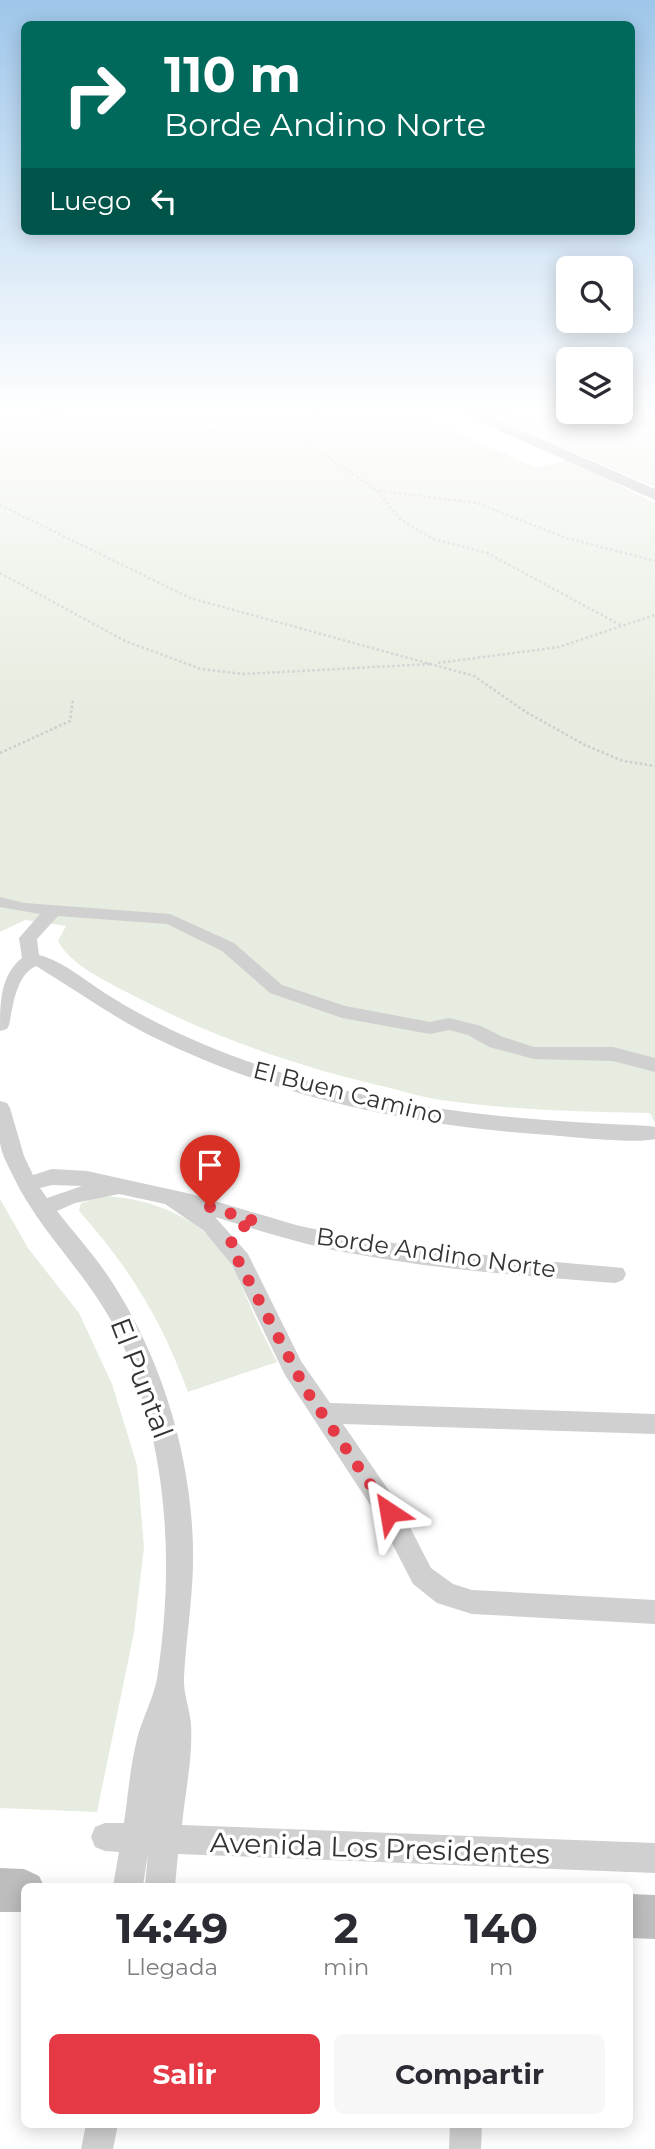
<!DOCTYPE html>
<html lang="es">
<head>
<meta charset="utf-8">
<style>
	body { margin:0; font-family:Montserrat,sans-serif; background:#f7f7f7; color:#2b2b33; height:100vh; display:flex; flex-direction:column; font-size:26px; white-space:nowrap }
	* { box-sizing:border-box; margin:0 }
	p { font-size:23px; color:#7c7c81 }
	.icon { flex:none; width:38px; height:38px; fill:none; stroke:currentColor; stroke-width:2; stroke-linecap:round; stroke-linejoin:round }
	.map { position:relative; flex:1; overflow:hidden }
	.details { position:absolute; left:21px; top:1883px; width:612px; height:245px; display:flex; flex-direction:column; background:#fff; border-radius:10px; box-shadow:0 4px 18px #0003 }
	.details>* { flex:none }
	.hud { position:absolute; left:21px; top:21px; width:614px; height:214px; border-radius:10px; box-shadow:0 4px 18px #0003; background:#00695c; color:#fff; overflow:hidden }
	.tools { position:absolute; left:556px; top:256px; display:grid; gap:14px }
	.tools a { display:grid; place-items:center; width:77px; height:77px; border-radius:10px; background:#fff; box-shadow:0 4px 18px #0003; font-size:35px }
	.pin { position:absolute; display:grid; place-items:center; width:60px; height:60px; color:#fff; margin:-72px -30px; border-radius:50% 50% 50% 0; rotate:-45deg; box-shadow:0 0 7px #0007 }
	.pin .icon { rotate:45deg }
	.me { position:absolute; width:77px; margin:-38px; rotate:327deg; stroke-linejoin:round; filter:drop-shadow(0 0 5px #0008) }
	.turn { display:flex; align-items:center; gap:24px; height:147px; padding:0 28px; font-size:32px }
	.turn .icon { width:91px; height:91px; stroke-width:2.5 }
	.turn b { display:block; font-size:49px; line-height:60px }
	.then { display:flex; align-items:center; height:66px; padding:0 28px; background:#0003; gap:14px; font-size:26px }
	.eta { display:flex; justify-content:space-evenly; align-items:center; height:119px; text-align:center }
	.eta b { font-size:42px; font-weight:700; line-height:49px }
	.cta { display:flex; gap:14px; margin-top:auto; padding:14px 28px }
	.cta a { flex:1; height:80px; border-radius:10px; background:#e63946; color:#fff; font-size:28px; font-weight:700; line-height:80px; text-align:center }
	.cta a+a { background:#f7f7f7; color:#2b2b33 }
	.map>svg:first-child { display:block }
	.green { fill:#e6ecdf }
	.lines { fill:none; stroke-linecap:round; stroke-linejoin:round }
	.path { stroke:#cdcdcd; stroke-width:2.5; stroke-dasharray:2.5 2.5; stroke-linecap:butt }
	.lane { stroke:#d0d0d0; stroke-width:6 }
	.street { fill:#d0d0d0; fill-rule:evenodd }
	.secondary { fill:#bdbdbd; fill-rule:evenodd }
	.route { stroke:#e63946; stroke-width:12; stroke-dasharray:0 21.6 }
	.labels { text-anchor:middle; stroke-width:7; stroke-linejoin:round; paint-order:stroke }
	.street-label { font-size:24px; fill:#333; stroke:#fff }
	.near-street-label { font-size:28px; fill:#333; stroke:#fff }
</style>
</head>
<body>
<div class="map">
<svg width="655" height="2149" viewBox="0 0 655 2149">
	<rect width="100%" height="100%" fill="#fff"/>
	<!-- green -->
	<path class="green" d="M0,410H408L537,468L569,459L655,503V1123L650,1113C583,1112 516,1110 449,1101C427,1099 404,1091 382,1086C296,1066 213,1037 134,996C109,982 72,967 58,941L66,926L25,920L0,932Z
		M476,410H655V487L496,419Z
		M102,1196C152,1198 204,1218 231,1263C238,1275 243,1290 249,1303C257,1323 267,1342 277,1362L188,1392C162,1321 130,1268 79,1211L81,1203L89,1201V1197Z
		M0,1199L28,1248L79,1313L112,1384L137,1465L144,1547L134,1632L97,1812L0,1808Z"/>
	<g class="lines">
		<!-- path -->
		<path class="path" d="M310,410L313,415L300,428L310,445L377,491L400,519L433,539L487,553L622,626
			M0,419L50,415L123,423L171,433L258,427L300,428
			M379,491L477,503L566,538L655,561
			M0,505L190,598L474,676L526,712L585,745L623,761L655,766
			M0,573L125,641L201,669L244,674L430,664
			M438,663L559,647L655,615
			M0,753L70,721L73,700"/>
		<!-- lane -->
		<path class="lane" d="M482,419L523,410"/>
		<!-- street -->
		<path class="street" d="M0,897L25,903L170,914L234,943L282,985L345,1006L430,1022L449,1018L481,1026L503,1037L534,1047H613L655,1058V1072L613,1061L534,1059L489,1047L468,1035L449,1030L430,1034L342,1018L270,993L222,951L167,924L58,916L37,939L39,955C63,961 87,982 108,995C138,1014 170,1030 203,1044C354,1107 488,1119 650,1126L655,1127V1139C636,1144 572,1137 549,1135C411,1126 274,1097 149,1035C110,1015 74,989 36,966C16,975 13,1006 9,1025L7,1029L0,1031C0,1004 0,975 22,958L19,938L40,914L0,907Z
			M0,1101L7,1103L10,1108L24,1156L33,1175L52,1169L87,1171L191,1194L296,1225L355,1238L501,1257L623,1268L626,1274L623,1280L615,1283C528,1276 440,1270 355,1254C307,1246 261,1231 215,1217L248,1254L301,1361L330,1403L655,1414V1434L343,1424L398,1504L431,1568L453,1584L472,1590L655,1600V1624L472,1614L437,1603L413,1584L380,1520L285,1375L232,1265L204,1231L165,1204L119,1194L75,1203L57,1211C75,1234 96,1257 112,1282C165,1364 195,1468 193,1566C192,1603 186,1640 184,1677C183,1693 190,1709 191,1725C193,1757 185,1793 182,1825L655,1843V1873L178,1854L175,1886H145L148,1853L143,1886H113L119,1852L105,1851L95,1847L91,1837L95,1827L105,1823H124C128,1796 130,1767 137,1739C142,1719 153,1699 157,1679C175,1562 168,1445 119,1336C92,1278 41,1234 14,1178C9,1167 2,1156 0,1143C0,1130 0,1115 0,1101ZM52,1185L82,1186L47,1198L40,1188Z
			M86,2124H118L113,2149H81Z
			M450,2124H482L481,2149H449Z"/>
		<!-- secondary -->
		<path class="secondary" d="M453,410H475L655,489V500Z
			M0,1868L24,1869L39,1876L44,1886H24V1912H0Z
			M630,1894L655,1895V1939L630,1938Z"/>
	</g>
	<!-- sky -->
	<linearGradient id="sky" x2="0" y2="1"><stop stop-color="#9ec6ea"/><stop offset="0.58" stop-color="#fff"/><stop offset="1" stop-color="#fff" stop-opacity="0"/></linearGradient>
	<rect width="655" height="711" fill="url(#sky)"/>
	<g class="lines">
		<!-- route -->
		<path class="route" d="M210,1207L258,1222L239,1228L230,1245L306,1390L389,1512"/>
	</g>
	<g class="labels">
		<!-- street labels -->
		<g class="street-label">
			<text transform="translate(348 1093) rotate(14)" y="8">El Buen Camino</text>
			<text transform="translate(436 1253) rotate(8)" y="8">Borde Andino Norte</text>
		</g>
		<!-- near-street labels -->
		<g class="near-street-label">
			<text transform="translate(142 1378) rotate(69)" y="10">El Puntal</text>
			<text transform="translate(380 1848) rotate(2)" y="10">Avenida Los Presidentes</text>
		</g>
	</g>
</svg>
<div class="tools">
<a><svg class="icon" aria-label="search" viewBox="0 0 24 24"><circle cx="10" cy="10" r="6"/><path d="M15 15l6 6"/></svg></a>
<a><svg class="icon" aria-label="layers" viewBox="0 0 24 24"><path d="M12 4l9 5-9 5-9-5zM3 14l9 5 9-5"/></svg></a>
</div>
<div class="pin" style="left:210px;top:1207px;background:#d93025"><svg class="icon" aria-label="arrive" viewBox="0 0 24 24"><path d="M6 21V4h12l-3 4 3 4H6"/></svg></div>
<svg class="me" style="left:389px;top:1512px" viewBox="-20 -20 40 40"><path d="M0-17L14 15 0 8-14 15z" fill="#e63946" stroke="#fff" stroke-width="4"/></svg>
<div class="hud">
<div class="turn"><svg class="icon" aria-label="right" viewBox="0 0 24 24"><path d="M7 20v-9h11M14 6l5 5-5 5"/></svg><div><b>110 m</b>Borde Andino Norte</div></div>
<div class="then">Luego<svg class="icon" aria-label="left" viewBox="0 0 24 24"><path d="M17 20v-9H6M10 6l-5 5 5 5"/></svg></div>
</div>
<section class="details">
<div class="eta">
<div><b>14:49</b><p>Llegada</p></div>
<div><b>2</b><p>min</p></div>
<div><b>140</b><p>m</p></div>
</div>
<div class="cta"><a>Salir</a><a>Compartir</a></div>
</section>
</div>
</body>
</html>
